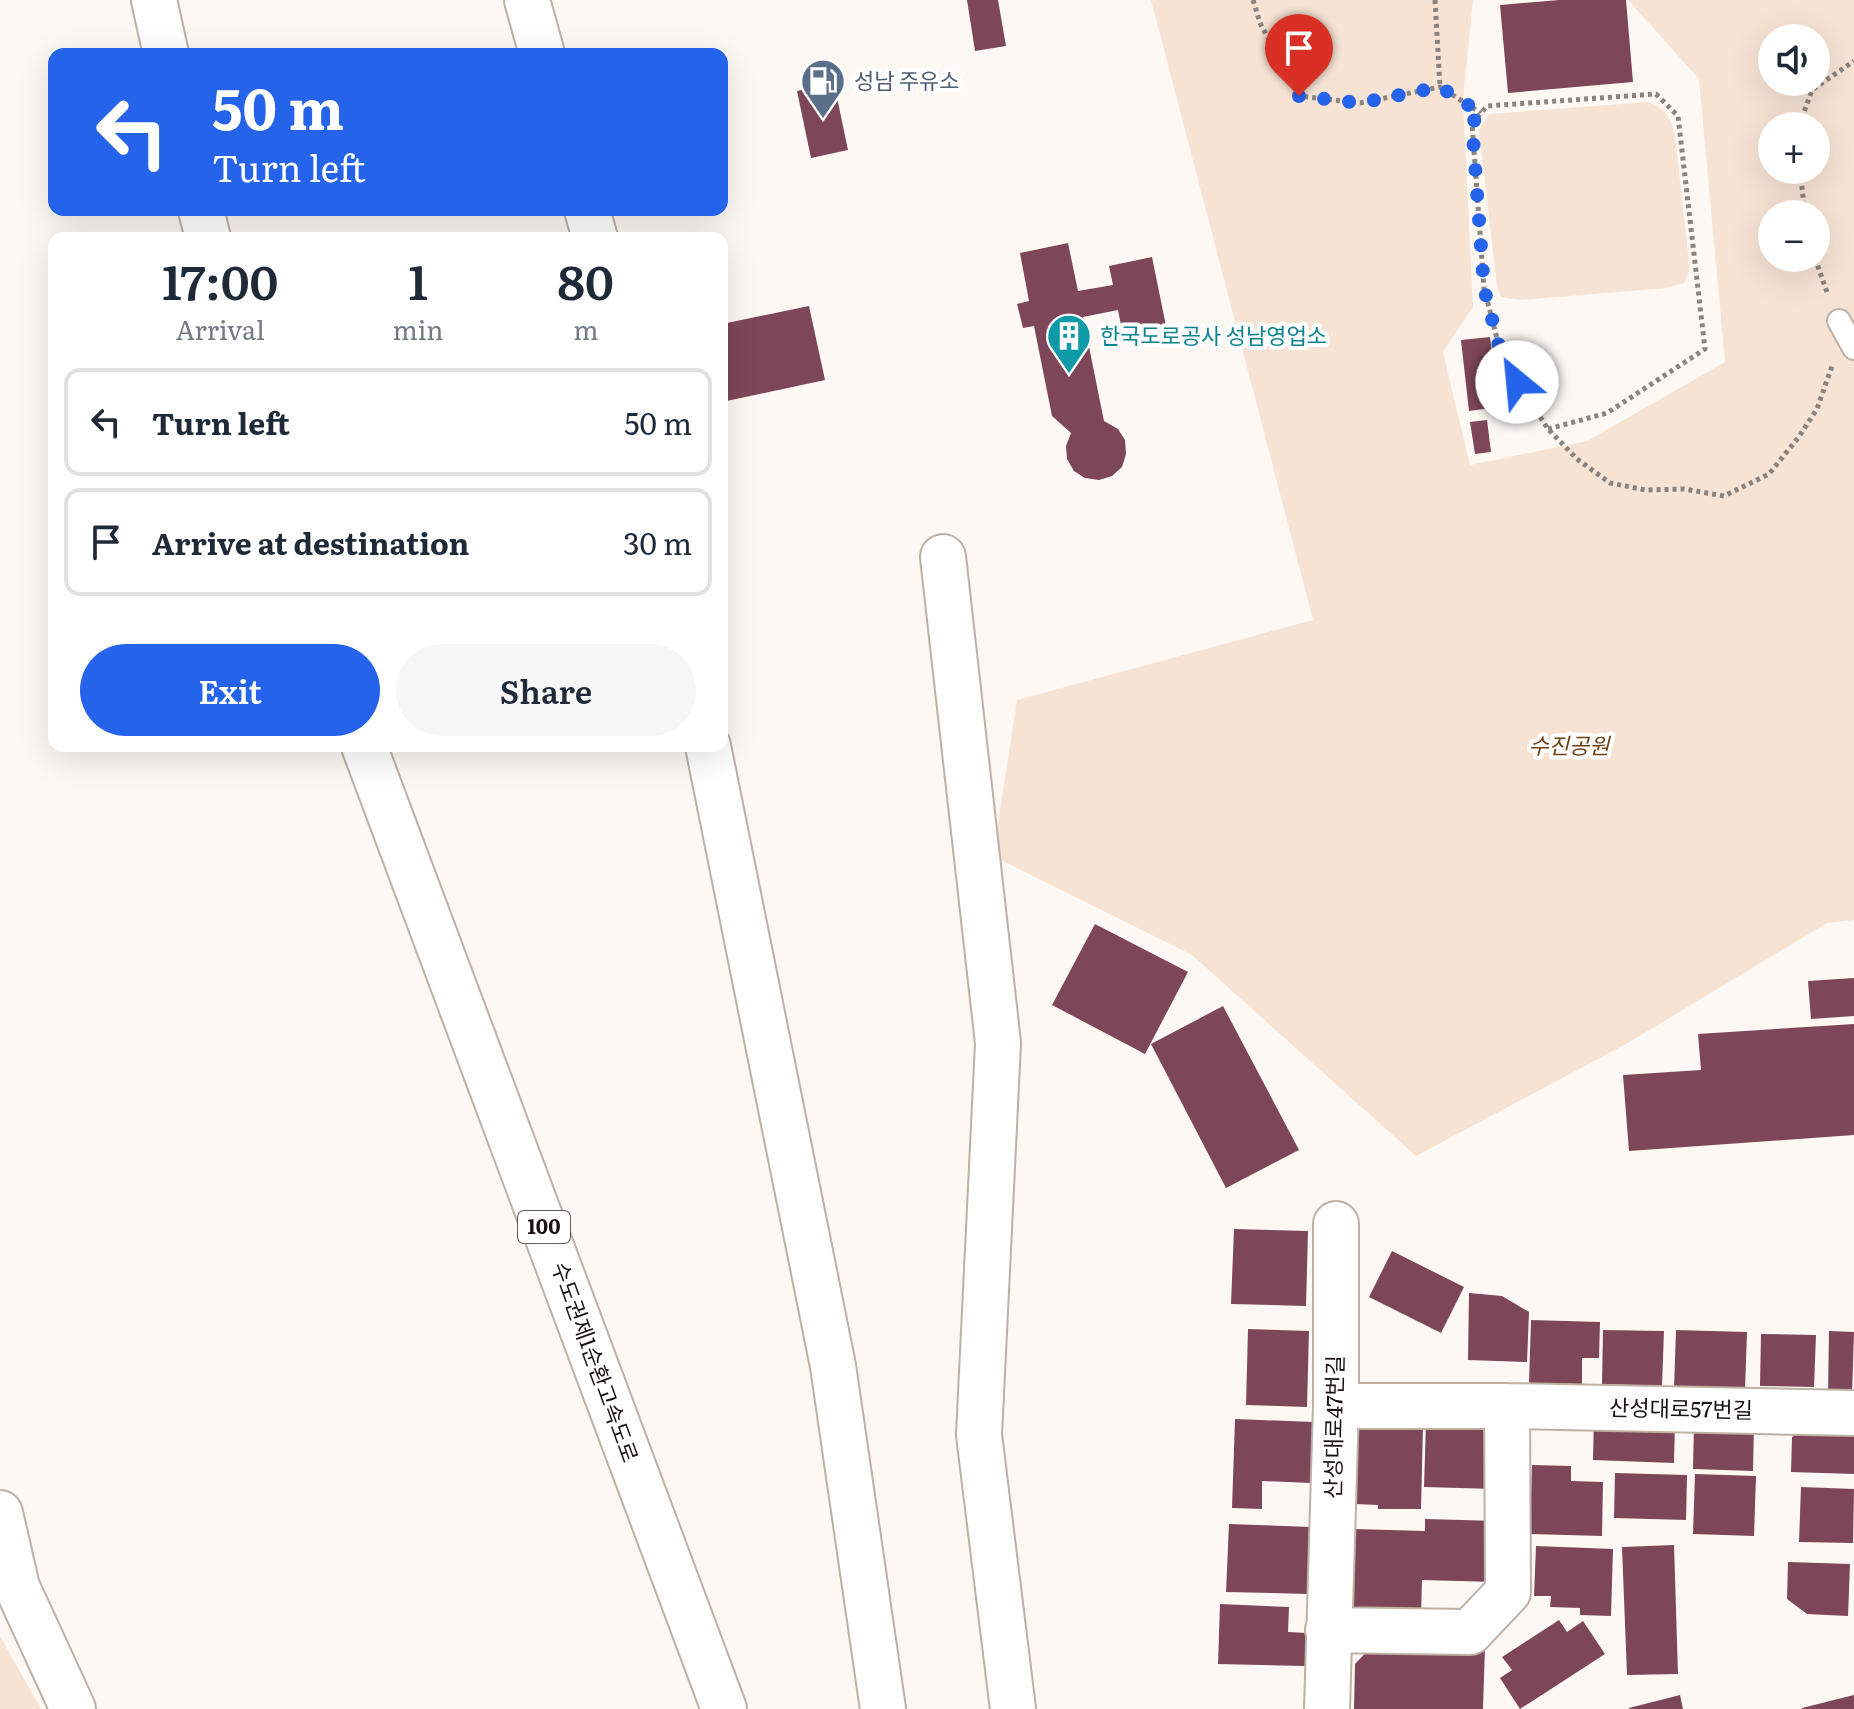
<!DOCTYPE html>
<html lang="en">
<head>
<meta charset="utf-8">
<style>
	body { margin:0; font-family:Literata,"Noto Sans KR",serif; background:#f6f6f7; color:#1f2937; height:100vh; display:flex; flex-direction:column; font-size:30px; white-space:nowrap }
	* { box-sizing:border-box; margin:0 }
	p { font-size:26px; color:#747a83 }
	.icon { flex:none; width:44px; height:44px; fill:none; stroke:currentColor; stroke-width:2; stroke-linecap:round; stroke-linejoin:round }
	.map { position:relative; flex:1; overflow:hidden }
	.details { position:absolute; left:48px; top:232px; width:680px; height:520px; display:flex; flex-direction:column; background:#fff; border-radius:16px; box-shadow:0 8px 32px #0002 }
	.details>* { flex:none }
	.banner { position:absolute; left:48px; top:48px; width:680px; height:168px; border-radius:16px; box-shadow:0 8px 32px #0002; background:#2563eb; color:#fff; overflow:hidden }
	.buttons { position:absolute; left:1758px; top:24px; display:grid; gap:16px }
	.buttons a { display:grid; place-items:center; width:72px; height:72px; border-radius:50%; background:#fff; box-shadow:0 8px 32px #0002; font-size:40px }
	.pin { position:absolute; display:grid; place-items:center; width:68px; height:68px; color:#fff; margin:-82px -34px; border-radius:50% 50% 50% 0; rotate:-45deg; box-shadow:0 0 8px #0007 }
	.pin .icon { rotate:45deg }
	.me { position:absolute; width:88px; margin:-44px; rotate:332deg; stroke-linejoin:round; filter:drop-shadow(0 0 6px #0008) }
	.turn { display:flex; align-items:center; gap:28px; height:168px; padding:0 32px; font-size:36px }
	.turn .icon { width:104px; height:104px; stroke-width:2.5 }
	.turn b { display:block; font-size:56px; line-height:68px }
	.eta { display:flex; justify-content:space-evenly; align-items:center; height:136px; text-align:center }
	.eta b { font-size:48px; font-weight:600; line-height:56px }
	.button { display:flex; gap:16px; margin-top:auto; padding:16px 32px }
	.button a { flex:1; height:92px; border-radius:48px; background:#2563eb; color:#fff; font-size:32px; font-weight:600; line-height:92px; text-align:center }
	.button a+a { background:#f6f6f7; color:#1f2937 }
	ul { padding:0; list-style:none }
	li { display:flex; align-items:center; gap:24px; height:108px; margin:0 16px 12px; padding:0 16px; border:4px solid #e0e1e3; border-radius:16px }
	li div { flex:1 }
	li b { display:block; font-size:30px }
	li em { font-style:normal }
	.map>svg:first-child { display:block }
	.green { fill:#f7e3d4; fill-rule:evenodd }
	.building { fill:#7e4759 }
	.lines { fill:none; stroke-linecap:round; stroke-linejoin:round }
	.lane-casing { stroke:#bdb0a6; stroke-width:26 }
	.street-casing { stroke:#bdb0a6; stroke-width:48 }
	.highway-casing { stroke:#bdb0a6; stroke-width:48 }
	.path { stroke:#8a8481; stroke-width:5; stroke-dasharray:4 4; stroke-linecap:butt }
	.lane { stroke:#fff; stroke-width:22 }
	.street { stroke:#fff; stroke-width:44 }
	.highway { stroke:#fff; stroke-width:44 }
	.route { stroke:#2563eb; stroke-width:14; stroke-dasharray:0 25.2 }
	.labels { text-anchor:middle; stroke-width:8; stroke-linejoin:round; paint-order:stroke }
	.shield { fill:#fff; stroke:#5d5a58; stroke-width:2 }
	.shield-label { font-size:20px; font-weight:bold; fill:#181310 }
	.service-label { font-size:22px; fill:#4e5e75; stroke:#fff; text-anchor:start }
	.culture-label { font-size:22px; fill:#0d838f; stroke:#fff; text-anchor:start }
	.park-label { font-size:22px; font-style:italic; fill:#714015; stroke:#fff }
	.street-label { font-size:22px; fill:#181310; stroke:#fff }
</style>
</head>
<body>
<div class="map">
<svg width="1854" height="1709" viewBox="0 0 1854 1709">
	<rect width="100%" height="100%" fill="#fef8f4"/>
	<!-- green -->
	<path class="green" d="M1151,0H1473L1463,100L1473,307L1443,352L1470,465L1587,441L1725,362L1699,79L1628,0H1854V920L1827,923L1626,1044L1416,1156L1192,955L993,856L1017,700L1313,620ZM1772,38H1816V82H1772ZM1772,126H1816V170H1772ZM1772,214H1816V258H1772Z
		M1648,102C1666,109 1670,117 1675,135L1690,270L1684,283L1666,288L1522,300L1501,297L1497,286L1479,130L1489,114Z
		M0,1636L41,1709H0Z"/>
	<!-- building -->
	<path class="building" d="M967,0H998L1006,46L975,51Z
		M1559,0H1626L1633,82L1508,93L1500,5Z
		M834,83L848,150L811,158L797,91Z
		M1068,243L1078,291L1113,285L1109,266L1152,257L1166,326L1123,335L1118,310L1083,317L1104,421L1118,429L1125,440L1126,454L1122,467L1112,476L1099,480L1085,478L1074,471L1067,459L1066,446L1071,433L1052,416L1034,326L1023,328L1017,304L1029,301L1020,253Z
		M809,306L825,380L722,402V324Z
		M1490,337L1498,407L1469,411L1461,340Z
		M1487,420L1491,452L1475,454L1470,422Z
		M1095,924L1188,972L1145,1054L1052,1005Z
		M1854,978V1016L1811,1019L1808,981Z
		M1223,1006L1299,1150L1226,1188L1151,1044Z
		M1854,1024V1135L1629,1151L1623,1075L1701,1070L1698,1034Z
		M1234,1229L1308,1231L1306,1306L1231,1304Z
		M1392,1251L1464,1287L1441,1333L1369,1297Z
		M1469,1293L1502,1296L1529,1312L1527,1362L1468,1360Z
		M1531,1320L1600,1322L1599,1358H1582V1384L1529,1383Z
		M1248,1329L1309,1331L1307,1407L1246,1405Z
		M1603,1330L1664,1331L1662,1386L1602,1384Z
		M1676,1330L1747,1332L1745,1390L1674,1389Z
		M1829,1331L1854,1332L1852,1395L1828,1394Z
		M1761,1334L1816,1335L1814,1387L1760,1386Z
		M1594,1416L1675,1419L1674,1463L1593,1460Z
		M1235,1419L1313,1422L1311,1483L1262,1481V1509L1232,1508Z
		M1426,1422L1497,1424L1495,1489L1424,1487Z
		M1694,1422L1754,1423L1753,1471L1693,1469Z
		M1357,1425L1423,1426L1421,1509H1378V1505L1355,1504Z
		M1806,1428L1854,1430V1474L1791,1472L1792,1437Z
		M1532,1465L1571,1466V1481L1603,1482L1602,1536L1530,1534Z
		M1615,1473L1687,1475L1686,1520L1614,1518Z
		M1695,1474L1756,1476L1754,1536L1693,1534Z
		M1801,1487L1854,1489L1853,1543L1799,1542Z
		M1425,1519L1498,1521L1496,1582L1422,1580L1421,1617L1352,1614L1354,1529L1425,1531Z
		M1229,1524L1311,1527L1309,1594L1226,1592Z
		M1674,1545L1678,1674L1627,1675L1622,1547Z
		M1536,1546L1613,1549L1611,1616L1580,1615V1608L1550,1607L1551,1596H1534Z
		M1788,1562L1850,1564L1848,1616L1807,1614L1787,1599Z
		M1220,1604L1289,1607L1288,1632L1307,1633L1305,1666L1218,1664Z
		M1559,1620L1567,1632L1583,1621L1605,1654L1520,1709L1500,1678L1512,1670L1502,1657Z
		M1375,1643L1485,1647L1483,1709H1354L1355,1664Z
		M1680,1695L1683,1709H1629V1708Z
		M1854,1695V1709H1802V1708Z"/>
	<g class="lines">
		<!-- lane casing -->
		<g class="lane-casing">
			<path id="lane" d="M1839,321L1854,348"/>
		</g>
		<!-- street casing -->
		<g class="street-casing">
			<path id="street" d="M943,557L998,1043L979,1435L1013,1709
				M1336,1406H1507L1854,1413
				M1328,1630L1470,1632L1508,1592L1507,1406
				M1327,1709L1336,1406V1224"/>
		</g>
		<!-- highway casing -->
		<g class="highway-casing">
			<path id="highway" d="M154,0L166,54
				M527,0L542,54
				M201,210L208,238
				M587,210L595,238
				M364,746L724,1709
				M708,746L833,1366L883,1709
				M0,1513L17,1587L73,1709"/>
		</g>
		<!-- path -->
		<path class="path" d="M1253,0L1260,23L1299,96L1360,103L1440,87L1481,113
			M1435,0L1440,87
			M1799,126L1812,90L1854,61
			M1800,170L1805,214
			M1815,258L1828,295
			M1548,429L1607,413L1705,349L1678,116L1656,94L1487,106L1472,123L1484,288L1502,358L1548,429L1577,459L1610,483L1646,490L1684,489L1724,496L1769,474L1798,438L1817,409L1832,366"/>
		<!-- lane -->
		<use href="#lane" class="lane"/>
		<!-- street -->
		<use href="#street" class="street"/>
		<!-- highway -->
		<use href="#highway" class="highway"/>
	</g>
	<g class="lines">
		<!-- route -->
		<path class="route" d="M1299,96L1360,103L1440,87L1481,113L1472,123L1484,288L1502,358L1517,382"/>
	</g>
	<!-- icons -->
	<defs>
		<g id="fuel-pin" transform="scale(2.3)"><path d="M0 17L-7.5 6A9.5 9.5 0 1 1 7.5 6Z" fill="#5c6f8a" stroke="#fff"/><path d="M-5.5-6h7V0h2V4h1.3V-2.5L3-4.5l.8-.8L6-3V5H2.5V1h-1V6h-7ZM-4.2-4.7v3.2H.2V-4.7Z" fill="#fff"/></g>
		<g id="building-pin" transform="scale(2.3)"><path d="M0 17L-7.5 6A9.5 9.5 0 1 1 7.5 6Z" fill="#0f9aa8" stroke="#fff"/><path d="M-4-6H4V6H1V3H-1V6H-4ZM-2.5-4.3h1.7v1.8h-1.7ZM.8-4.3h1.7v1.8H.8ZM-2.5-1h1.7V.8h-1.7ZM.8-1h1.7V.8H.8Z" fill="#fff"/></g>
	</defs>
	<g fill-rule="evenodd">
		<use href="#fuel-pin" x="823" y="81"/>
		<use href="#building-pin" x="1069" y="336"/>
	</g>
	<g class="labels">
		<!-- shield labels -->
		<rect class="shield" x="518" y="1211" width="52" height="32" rx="6"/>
		<g class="shield-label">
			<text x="544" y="1234">100</text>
		</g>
		<!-- service labels -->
		<g class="service-label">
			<text x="854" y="89">성남 주유소</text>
		</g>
		<!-- culture labels -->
		<g class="culture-label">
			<text x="1100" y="344">한국도로공사 성남영업소</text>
		</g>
		<!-- park labels -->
		<g class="park-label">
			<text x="1569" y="754">수진공원</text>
		</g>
		<!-- street labels -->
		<g class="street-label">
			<text transform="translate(595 1362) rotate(70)" y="8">수도권제1순환고속도로</text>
			<text transform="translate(1681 1409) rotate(1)" y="8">산성대로57번길</text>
			<text transform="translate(1334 1427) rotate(-89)" y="8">산성대로47번길</text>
		</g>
	</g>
</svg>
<div class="buttons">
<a><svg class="icon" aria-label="sound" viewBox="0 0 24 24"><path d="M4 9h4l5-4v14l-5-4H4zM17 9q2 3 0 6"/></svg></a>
<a>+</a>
<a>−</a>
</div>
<div class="pin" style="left:1299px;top:96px;background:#d93025"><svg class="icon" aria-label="arrive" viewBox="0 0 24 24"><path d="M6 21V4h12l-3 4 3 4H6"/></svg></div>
<svg class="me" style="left:1517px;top:382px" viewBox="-20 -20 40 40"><circle r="19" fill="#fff"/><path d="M0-13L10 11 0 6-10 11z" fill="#2563eb"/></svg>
<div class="banner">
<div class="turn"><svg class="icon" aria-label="left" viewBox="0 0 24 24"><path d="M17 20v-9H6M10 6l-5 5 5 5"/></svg><div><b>50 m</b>Turn left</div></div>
</div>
<section class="details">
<div class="eta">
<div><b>17:00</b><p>Arrival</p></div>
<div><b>1</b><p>min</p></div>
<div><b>80</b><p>m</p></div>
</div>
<ul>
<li><svg class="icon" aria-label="left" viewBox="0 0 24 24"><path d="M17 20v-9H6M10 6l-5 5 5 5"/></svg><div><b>Turn left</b></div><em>50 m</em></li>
<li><svg class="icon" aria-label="arrive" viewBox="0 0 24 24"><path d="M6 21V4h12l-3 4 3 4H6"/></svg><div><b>Arrive at destination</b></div><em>30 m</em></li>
</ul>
<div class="button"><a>Exit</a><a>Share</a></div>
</section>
</div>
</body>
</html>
